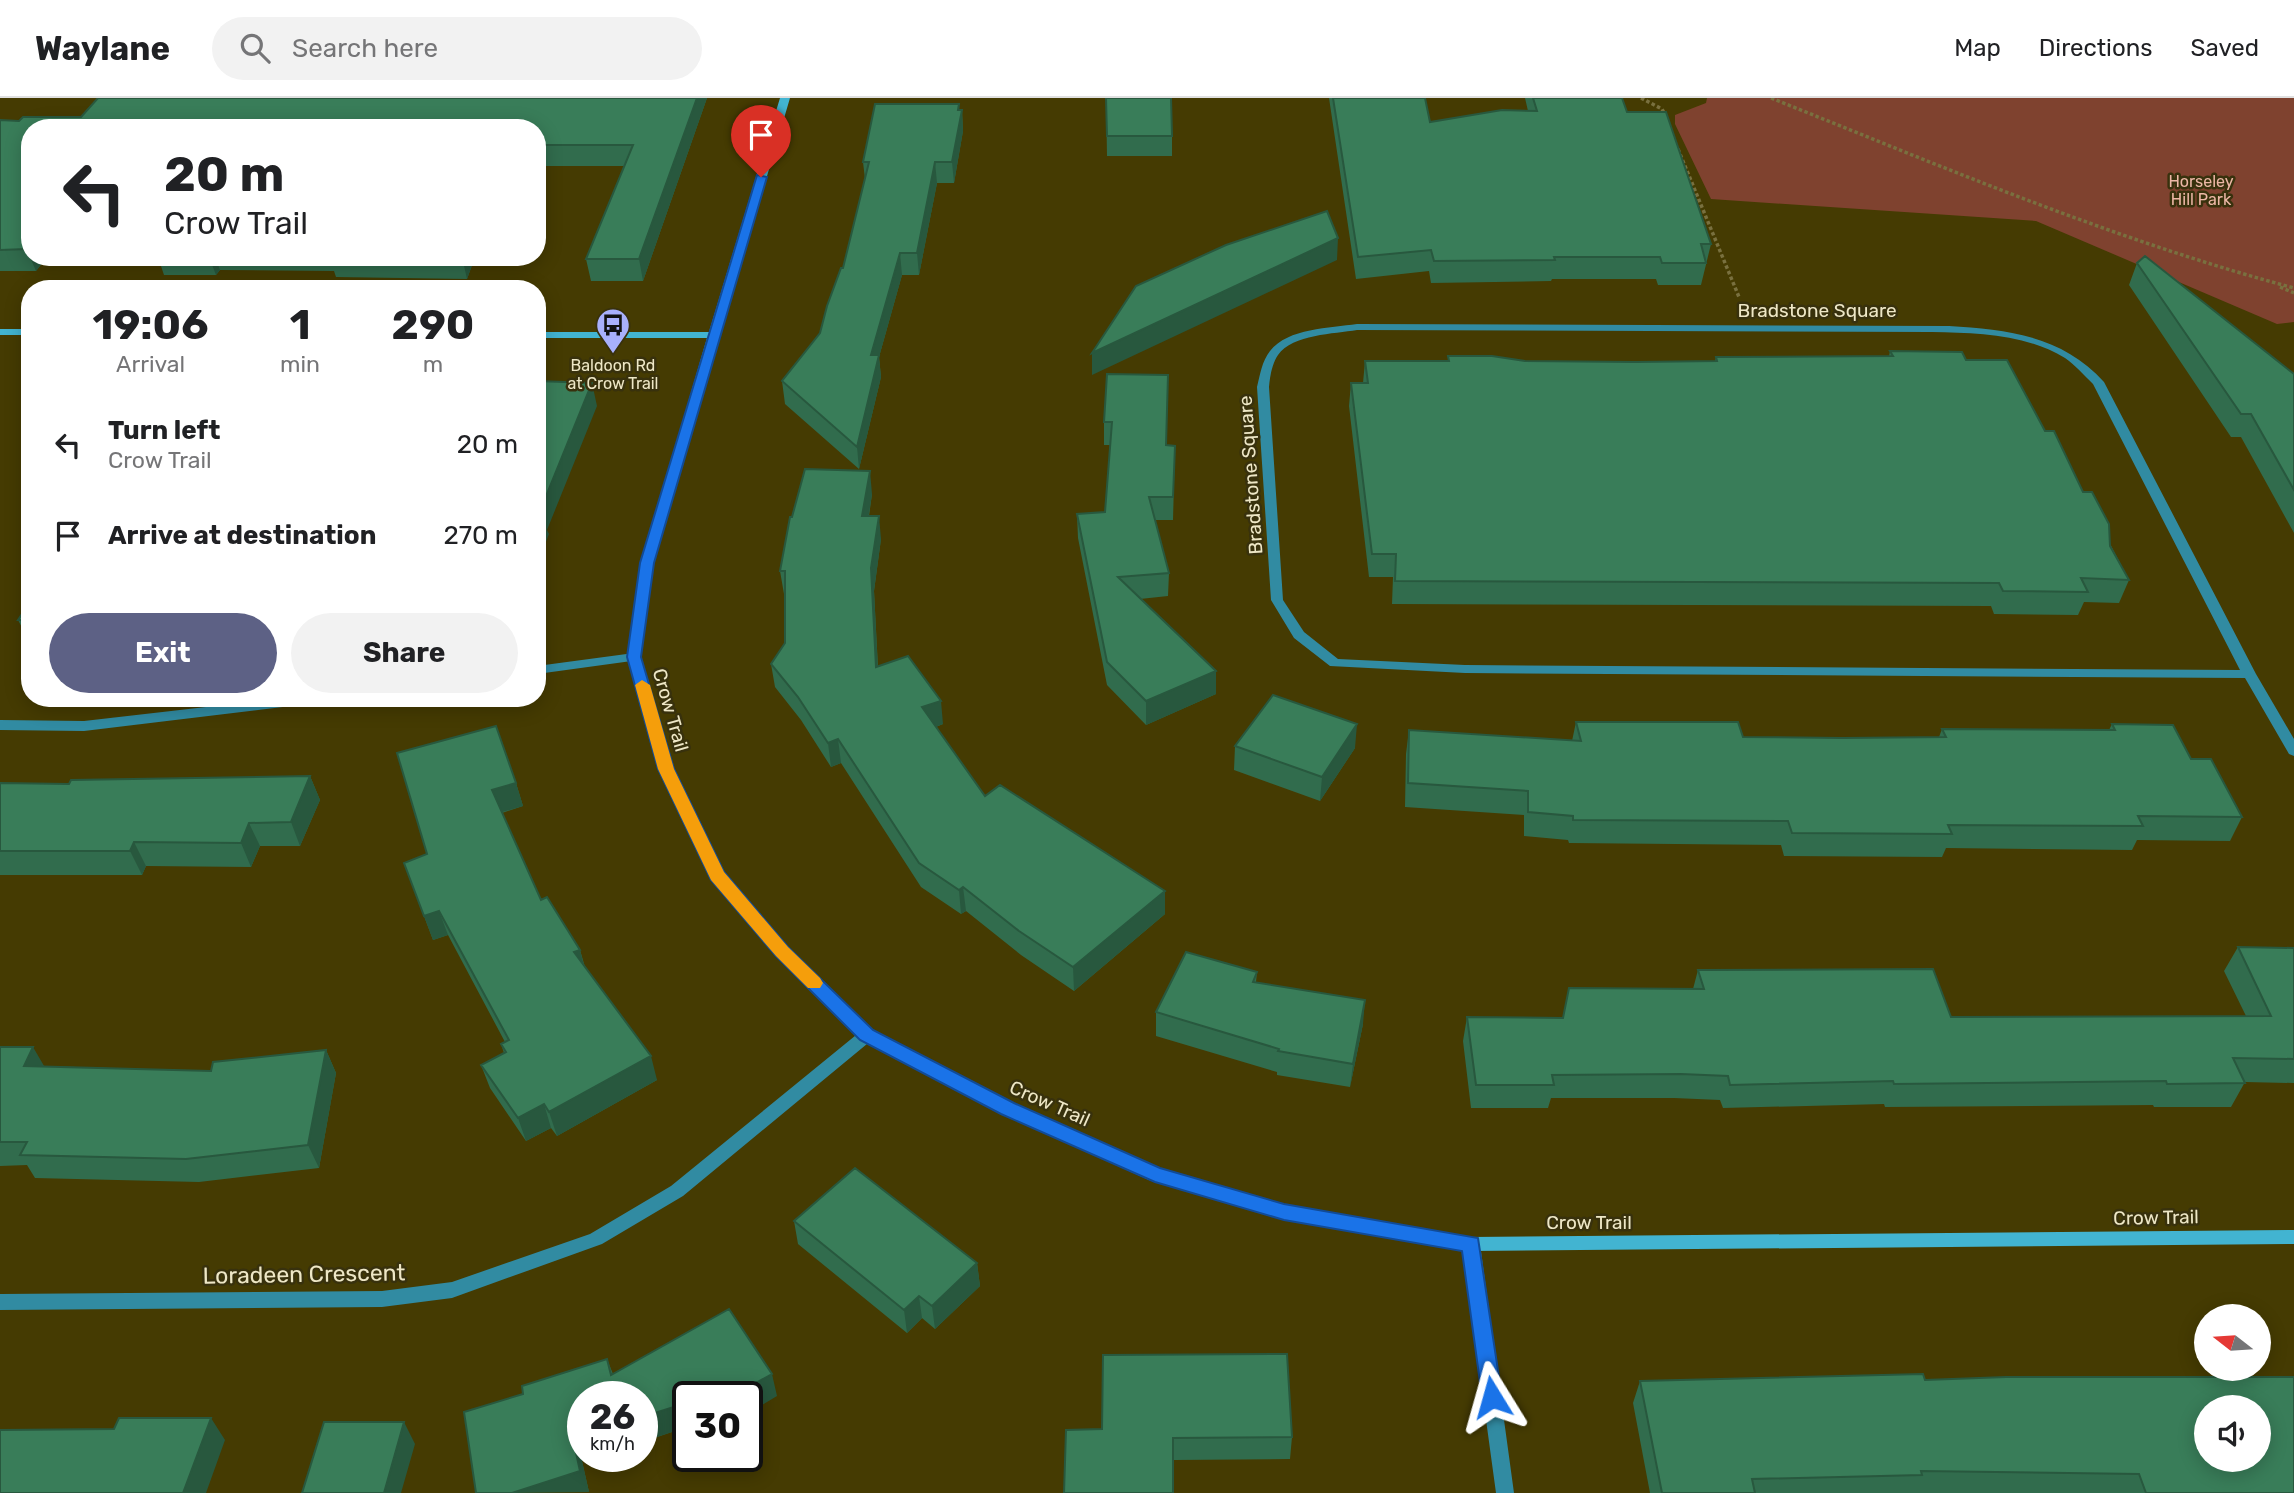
<!DOCTYPE html>
<html lang="en">
<head>
<meta charset="utf-8">
<style>
	body { margin:0; font-family:Rubik,sans-serif; background:#f2f2f2; color:#202124; height:100vh; display:flex; flex-direction:column; font-size:26px; white-space:nowrap }
	* { box-sizing:border-box; margin:0 }
	p { font-size:23px; color:#757577 }
	.icon { flex:none; width:38px; height:38px; fill:none; stroke:currentColor; stroke-width:2; stroke-linecap:round; stroke-linejoin:round }
	.map { position:relative; flex:1; overflow:hidden }
	.details { position:absolute; left:21px; top:182px; width:525px; height:427px; display:flex; flex-direction:column; background:#fff; border-radius:28px; box-shadow:0 4px 18px #0003 }
	.details>* { flex:none }
	.hud { position:absolute; left:21px; top:21px; width:525px; height:147px; border-radius:28px; box-shadow:0 4px 18px #0003; background:#fff; color:#202124; overflow:hidden }
	.needle { width:46px; rotate:287deg }
	.tools { position:absolute; left:2194px; top:1206px; display:grid; gap:14px }
	.tools a { display:grid; place-items:center; width:77px; height:77px; border-radius:50%; background:#fff; box-shadow:0 4px 18px #0003; font-size:35px }
	.speed { position:absolute; left:567px; top:1283px; display:flex; gap:14px; font-size:35px; font-weight:700; text-align:center }
	.speed>* { display:grid; place-content:center; width:91px; height:91px; border-radius:50%; background:#fff; box-shadow:0 4px 18px #0003; line-height:1 }
	.speed small { font-size:18px; font-weight:400 }
	.speed .limit { border:4px solid #111; border-radius:10px; background:#fff; color:#111 }
	.pin { position:absolute; display:grid; place-items:center; width:60px; height:60px; color:#fff; margin:-72px -30px; border-radius:50% 50% 50% 0; rotate:-45deg; box-shadow:0 0 7px #0007 }
	.pin .icon { rotate:45deg }
	.me { position:absolute; width:77px; margin:-38px; rotate:352deg; stroke-linejoin:round; filter:drop-shadow(0 0 5px #0008) }
	.turn { display:flex; align-items:center; gap:24px; height:147px; padding:0 28px; font-size:32px }
	.turn .icon { width:91px; height:91px; stroke-width:2.5 }
	.turn b { display:block; font-size:49px; line-height:60px }
	.eta { display:flex; justify-content:space-evenly; align-items:center; height:119px; text-align:center }
	.eta b { font-size:42px; font-weight:700; line-height:49px }
	.cta { display:flex; gap:14px; margin-top:auto; padding:14px 28px }
	.cta a { flex:1; height:80px; border-radius:42px; background:#5d6185; color:#fff; font-size:28px; font-weight:700; line-height:80px; text-align:center }
	.cta a+a { background:#f2f2f2; color:#202124 }
	ul { padding:0; list-style:none }
	li { display:flex; align-items:center; gap:21px; height:91px; padding:0 28px }
	li div { flex:1 }
	li b { display:block; font-size:26px }
	li em { font-style:normal }
	header { display:flex; align-items:center; gap:42px; box-sizing:border-box; height:98px; padding:0 35px; background:#fff; border-bottom:2px solid #e0e0e0 }
	header strong { font-size:33px }
	nav { display:flex; gap:38px; margin-inline-start:auto; font-size:24px }
	.search { width:490px; height:63px; background:#f2f2f2; display:flex; align-items:center; gap:18px; box-sizing:border-box; padding:0 24px; border-radius:38px; color:#757577; font-size:26px }
	.map>svg:first-child { display:block }
	.green { fill:#7f422f }
	.lines { fill:none; stroke-linecap:round; stroke-linejoin:round }
	.path { stroke:#79703f; stroke-width:3.5; stroke-dasharray:3.5 2.5; stroke-linecap:butt }
	.street { fill:#318ba2; fill-rule:evenodd }
	.secondary { fill:#42b4d1; fill-rule:evenodd }
	.wall { fill:#316c4d }
	.shaded-wall { fill:#28583e }
	.building { fill:#397d59; stroke:#28583e; stroke-width:2; fill-rule:evenodd }
	.route { fill:#1a73e8; stroke:#114b97; stroke-width:2 }
	.slow { fill:#f59e0b }
	.labels { text-anchor:middle; stroke-width:5; stroke-linejoin:round; paint-order:stroke }
	.far-park-label { font-size:16px; fill:#edb7a6; stroke:#38310d }
	.far-poi-label { font-size:16px; fill:#eee7c6; stroke:#38310d }
	.street-label { font-size:19px; fill:#eee7c6; stroke:#38310d }
	.near-street-label { font-size:23px; fill:#eee7c6; stroke:#38310d }
</style>
</head>
<body>
<header>
<strong>Waylane</strong>
<div class="search"><svg class="icon" aria-label="search" viewBox="0 0 24 24"><circle cx="10" cy="10" r="6"/><path d="M15 15l6 6"/></svg>Search here</div>
<nav><a>Map</a><a>Directions</a><a>Saved</a></nav>
</header>
<div class="map">
<svg width="2294" height="1395" viewBox="0 0 2294 1395">
	<rect width="100%" height="100%" fill="#453b02"/>
	<!-- green -->
	<path class="green" d="M1707,0H2294V224L2277,226L2036,123L1711,101L1675,26V17L1706,5Z"/>
	<g class="lines">
		<!-- path -->
		<path class="path" d="M1641,0L1662,11L1665,17
			M1771,0C1943,69 2114,142 2294,190
			M1678,51L1739,199
			M2280,189L2294,195"/>
		<!-- street -->
		<path class="street" d="M1357,226L1949,228C2006,231 2063,238 2104,284L2256,576L2294,641V658L2289,656L2245,580L1465,575L1330,568L1294,540L1271,502L1257,289C1260,277 1262,263 1270,253C1288,230 1330,230 1357,226ZM1357,232L1932,234C1977,235 2026,236 2065,260C2075,267 2084,277 2093,286L2240,572L1465,567L1338,561L1304,534L1283,502L1269,289C1270,278 1272,266 1278,257C1293,236 1334,236 1357,232Z
			M634,555L641,559L639,562L537,576V568Z
			M284,600H330L324,604L84,633L0,632V622L84,623Z
			M867,931L873,933L875,937L873,941L683,1098L602,1146L452,1200L382,1209L0,1212V1196L382,1193L452,1184L590,1136L671,1088L861,933Z
			M1471,1139L1477,1141L1480,1146L1514,1395H1496L1462,1146L1465,1141Z"/>
		<!-- secondary -->
		<path class="secondary" d="M780,0H790L653,465L641,559L673,671L723,774L787,850L873,933L1013,1005L1159,1071L1284,1107L1471,1139L2294,1132V1146L1471,1153L1284,1121L1149,1082L1001,1015L861,941L777,858L712,781L659,671L627,559L641,465L707,240H537V234H709Z
			M0,231H30V237H0Z"/>
	</g>
	<!-- wall -->
	<path class="wall" d="M707,0L643,183H591L586,161L624,68H537V30H30V159H47L36,173H0V22L19,23L81,19Z
		M1106,0L1172,38V58H1107Z
		M1329,0H1425L1430,24L1528,13L1525,0H1622L1627,14L1711,146L1701,187H1658L1656,181H1552L1551,183L1431,185L1429,173L1356,181Z
		M960,12H962L963,33L954,85H937L919,177H902L879,259L881,279L859,371L785,306L782,283L820,235L843,170L865,81L863,64Z
		M158,159H475L467,181L336,179L334,173L220,172L216,177H164Z
		M2137,165L2294,276V435L2241,339H2231L2129,187Z
		M1890,253L1966,262L2045,333L2083,394L2129,482L2119,505L2084,504L2078,517L1994,516L1991,508L1392,506L1393,479H1369L1349,308L1351,285H1363L1365,263H1448V258L1525,263L1635,264L1715,263L1716,259L1889,258Z
		M1107,276L1167,347L1175,348L1173,422H1155L1169,475L1168,498L1140,501L1216,573V596L1146,627L1107,587L1078,440L1077,416L1105,414L1111,347H1104V324Z
		M872,396L869,418L881,441L874,493L878,569L943,626L936,629L985,698L1165,816L1074,893L1021,857L966,813L961,816L921,789L841,665L831,669L801,622L775,589L771,566L785,545V496H784L780,473L792,419Z
		M30,504V545L18,522Z
		M1576,624L1743,639H1939L1942,631L2109,632L2112,626L2191,661L2242,719L2230,743L2137,742L2132,752L1946,750L1942,759L1784,758L1781,747L1569,745L1568,742L1524,738V717L1405,709L1406,656L1409,632L1572,643Z
		M1235,648L1355,650L1320,703L1234,672Z
		M310,678L320,702L300,748H260L251,769L146,768L142,777H0V685L69,686Z
		M516,685L523,708L502,715L541,802L580,852L585,869L657,982L557,1038L551,1030L526,1043L490,990L481,967L504,955L501,946L505,944L448,837L433,842L404,765L427,756Z
		M2238,849L2294,850V985L2245,984L2231,1009H2154L2153,1007L1885,1009L1884,1006L1723,1010L1720,1002L1674,1000H1551L1548,1010H1471L1463,943L1467,919L1562,920L1693,891L1698,872L1951,919L2246,918L2224,873Z
		M1257,874L1256,884L1363,926L1350,989L1277,977V974L1156,938V914Z
		M0,949L44,968L211,973L326,952L336,975L319,1070L199,1084L35,1080L27,1067L0,1068Z
		M794,1123L977,1165L980,1188L935,1231L922,1220L907,1235L798,1146Z
		M607,1261L613,1276L777,1298H688V1343L681,1331L642,1344V1298L583,1358H598L582,1363L589,1394L523,1296Z
		M1925,1282L2294,1395H1650L1633,1305L1640,1283Z
		M1102,1331L1292,1339L1290,1361L1173,1362Z"/>
	<!-- shaded-wall -->
	<path class="shaded-wall" d="M697,0H707L643,183L639,161Z
		M959,6L960,20L962,12L963,33L954,85L952,64Z
		M935,64L937,85L919,177L917,155Z
		M1338,140L1337,162L1092,277V255Z
		M900,155L902,177L879,259L881,279L859,371L857,349L871,257Z
		M30,159H47L36,173Z
		M209,159H215L220,172L216,177Z
		M462,159H475L467,181Z
		M592,285L597,308L547,432L549,436L537,467V428L540,413Z
		M870,373L872,396L865,441L862,418Z
		M879,418L881,441L874,493L879,593L876,569L871,470Z
		M1216,573V596L1146,627V603Z
		M941,603L943,626L925,633L922,609Z
		M1357,626L1355,650L1320,703L1322,679Z
		M838,641L841,665L831,669L828,645Z
		M310,678L320,702L300,748L291,724Z
		M516,685L523,708L499,715L492,692Z
		M249,725L260,748L251,769L241,745Z
		M134,744L146,768L142,777L130,753Z
		M963,789L966,813L961,816L959,792Z
		M1165,793V816L1074,893L1073,869Z
		M439,813L448,837L433,842L424,818Z
		M580,852L586,875L574,854Z
		M1365,902L1363,926L1350,989L1353,966Z
		M33,949L47,973L24,968Z
		M326,952L336,975L319,1070L308,1047Z
		M651,958L657,982L557,1038L549,1014Z
		M544,1006L551,1030L526,1043L518,1020Z
		M977,1165L980,1188L935,1231L932,1208Z
		M919,1198L922,1220L907,1235L904,1212Z
		M772,1276L777,1298L747,1316V1298H733Z
		M674,1309L681,1331L642,1344V1319Z
		M211,1320L225,1342L206,1395H183Z
		M404,1324L415,1346L401,1395H384Z
		M688,1325V1337L685,1327Z
		M583,1338V1358H598L582,1363L589,1394L512,1395L573,1341Z"/>
	<!-- building -->
	<path class="building" d="M98,0H697L639,161H586L633,47H537V30H30V148L27,151L0,152V22L19,23L23,19H81Z
		M1106,0H1171L1172,38H1107Z
		M1333,0H1425L1430,24L1502,12L1537,13L1533,0H1622L1627,14H1666L1711,146H1701L1706,165H1662L1660,159H1554L1555,162L1434,163L1431,152L1358,159Z
		M875,6H959L958,12H962L952,64H935L917,155H900L871,257H879L857,349L782,283L820,235L827,208L841,170H843L869,64H863Z
		M1327,113L1338,140L1092,255L1136,188L1226,147Z
		M2145,158L2294,276V392L2251,316H2241L2137,165Z
		M1890,253L1962,254L1966,262H2007L2045,333H2054L2083,394H2092L2109,426L2110,448L2129,482L2081,480L2088,494L2003,493L1999,485L1395,483L1396,456H1372L1351,285H1368L1365,263H1449L1448,258H1492L1525,263L1635,264L1717,263L1716,259L1893,258Z
		M1107,276L1168,277L1166,347L1175,348L1173,399H1149L1169,475L1118,479L1216,573L1146,603L1107,564L1077,416L1105,414L1112,324H1104Z
		M537,283L592,285L540,413H543L537,428Z
		M805,371L870,373L862,418H879L871,470L876,569L908,558L941,603L922,609L985,698L1000,687L1165,793L1073,869L1019,833L963,789L959,792L919,765L838,641L828,645L798,599L771,566L785,545V473H780L790,419H792Z
		M30,504V522H18Z
		M1273,597L1357,626L1322,679L1235,648Z
		M1576,624H1738L1743,639L1842,640L1946,639L1942,631L2115,632L2112,626L2173,627L2191,661H2211L2242,719L2138,718L2143,728L1948,727L1952,736L1792,735L1788,723L1573,722V718L1528,714V693L1408,685L1409,632L1581,643Z
		M496,628L516,685L492,692L541,802L547,799L580,852L574,854L651,958L549,1014L544,1006L518,1020L481,967L506,954L501,946L509,942L439,813L424,818L404,765L427,756L397,655Z
		M310,678L291,724L249,725L241,745L134,744L130,753H0V685L69,686L71,682Z
		M2238,849L2294,850V961L2233,960L2245,985L2167,986L2166,983L1894,986L1893,983L1730,987L1728,978L1681,976L1552,977L1554,987H1476L1467,919L1563,920L1569,890L1704,891L1698,872L1933,871L1951,919L2271,918Z
		M1186,854L1257,874L1253,884L1365,902L1353,966L1278,953L1279,951L1156,914Z
		M0,949H33L24,968L211,973L213,964L326,952L308,1047L186,1061L20,1057L27,1044H0Z
		M855,1070L977,1165L932,1208L919,1198L904,1212L794,1123Z
		M729,1211L772,1276L733,1298H688V1325L685,1327L674,1309L642,1319V1298H583V1338L573,1341L580,1373L512,1395H476L464,1314L523,1296L522,1288L607,1261L611,1277Z
		M1287,1256L1292,1339L1173,1340V1395H1064L1066,1332L1102,1331L1103,1257Z
		M1923,1276L1925,1282L2006,1279H2294V1395H2146L2139,1376L1921,1373L1922,1377L1752,1381L1755,1395H1662L1640,1283ZM2207,1309H2259V1362H2207Z
		M119,1320H211L183,1395H0V1332L114,1331Z
		M324,1324H404L384,1395H302Z"/>
	<!-- route -->
	<path class="route" d="M757,77L767,79L654,465L641,559L674,671L724,774L788,849L873,932L1014,1005L1160,1070L1284,1106L1478,1140L1502,1299L1499,1306L1492,1309L1485,1306L1482,1299L1462,1153L1284,1122L1155,1084L1001,1016L860,942L776,858L711,782L658,671L627,559L640,465Z"/>
	<!-- slow -->
	<path class="slow" d="M642,582L650,587L674,671L724,774L788,849L820,880L823,885L820,890H808L776,858L711,782L658,671L635,587Z"/>
	<!-- icons -->
	<defs>
		<g id="bus-pin" transform="scale(1.75)"><path d="M0 17L-7.5 6A9.5 9.5 0 1 1 7.5 6Z" fill="#a8b0fc" stroke="#38310d"/><path d="M-5-6H5V4H4V6H2V4H-2V6H-4V4H-5ZM-3.5-4V0h7V-4ZM-3.5 1.2v1.5H-2V1.2ZM2 1.2v1.5H3.5V1.2Z" fill="#111"/></g>
	</defs>
	<g fill-rule="evenodd">
		<use href="#bus-pin" x="613" y="227"/>
	</g>
	<g class="labels">
		<!-- far-park labels -->
		<g class="far-park-label">
			<text x="2201" y="89">Horseley<tspan x="2201" dy="18">Hill Park</tspan></text>
		</g>
		<!-- far-poi labels -->
		<g class="far-poi-label">
			<text x="613" y="273">Baldoon Rd<tspan x="613" dy="18">at Crow Trail</tspan></text>
		</g>
		<!-- street labels -->
		<g class="street-label">
			<text x="1817" y="219">Bradstone Square</text>
			<text transform="translate(1250 377) rotate(-94)" y="7">Bradstone Square</text>
			<text transform="translate(671 612) rotate(74)" y="7">Crow Trail</text>
			<text transform="translate(1050 1005) rotate(24)" y="7">Crow Trail</text>
			<text transform="translate(2156 1119) rotate(-1)" y="7">Crow Trail</text>
			<text x="1589" y="1131">Crow Trail</text>
		</g>
		<!-- near-street labels -->
		<g class="near-street-label">
			<text transform="translate(304 1176) rotate(-1)" y="8">Loradeen Crescent</text>
		</g>
	</g>
</svg>
<div class="tools">
<a><svg class="needle" viewBox="-14 -14 28 28"><path d="M0-13l5 13h-10z" fill="#e53935"/><path d="M0 13l5-13h-10z" fill="#757577"/></svg></a>
<a><svg class="icon" aria-label="sound" viewBox="0 0 24 24"><path d="M4 9h4l5-4v14l-5-4H4zM17 9q2 3 0 6"/></svg></a>
</div>
<div class="speed"><div>26<small>km/h</small></div><div class="limit">30</div></div>
<div class="pin" style="left:761px;top:79px;background:#d93025"><svg class="icon" aria-label="arrive" viewBox="0 0 24 24"><path d="M6 21V4h12l-3 4 3 4H6"/></svg></div>
<svg class="me" style="left:1492px;top:1299px" viewBox="-20 -20 40 40"><path d="M0-17L14 15 0 8-14 15z" fill="#1a73e8" stroke="#fff" stroke-width="4"/></svg>
<div class="hud">
<div class="turn"><svg class="icon" aria-label="left" viewBox="0 0 24 24"><path d="M17 20v-9H6M10 6l-5 5 5 5"/></svg><div><b>20 m</b>Crow Trail</div></div>
</div>
<section class="details">
<div class="eta">
<div><b>19:06</b><p>Arrival</p></div>
<div><b>1</b><p>min</p></div>
<div><b>290</b><p>m</p></div>
</div>
<ul>
<li><svg class="icon" aria-label="left" viewBox="0 0 24 24"><path d="M17 20v-9H6M10 6l-5 5 5 5"/></svg><div><b>Turn left</b><p>Crow Trail</p></div><em>20 m</em></li>
<li><svg class="icon" aria-label="arrive" viewBox="0 0 24 24"><path d="M6 21V4h12l-3 4 3 4H6"/></svg><div><b>Arrive at destination</b></div><em>270 m</em></li>
</ul>
<div class="cta"><a>Exit</a><a>Share</a></div>
</section>
</div>
</body>
</html>
